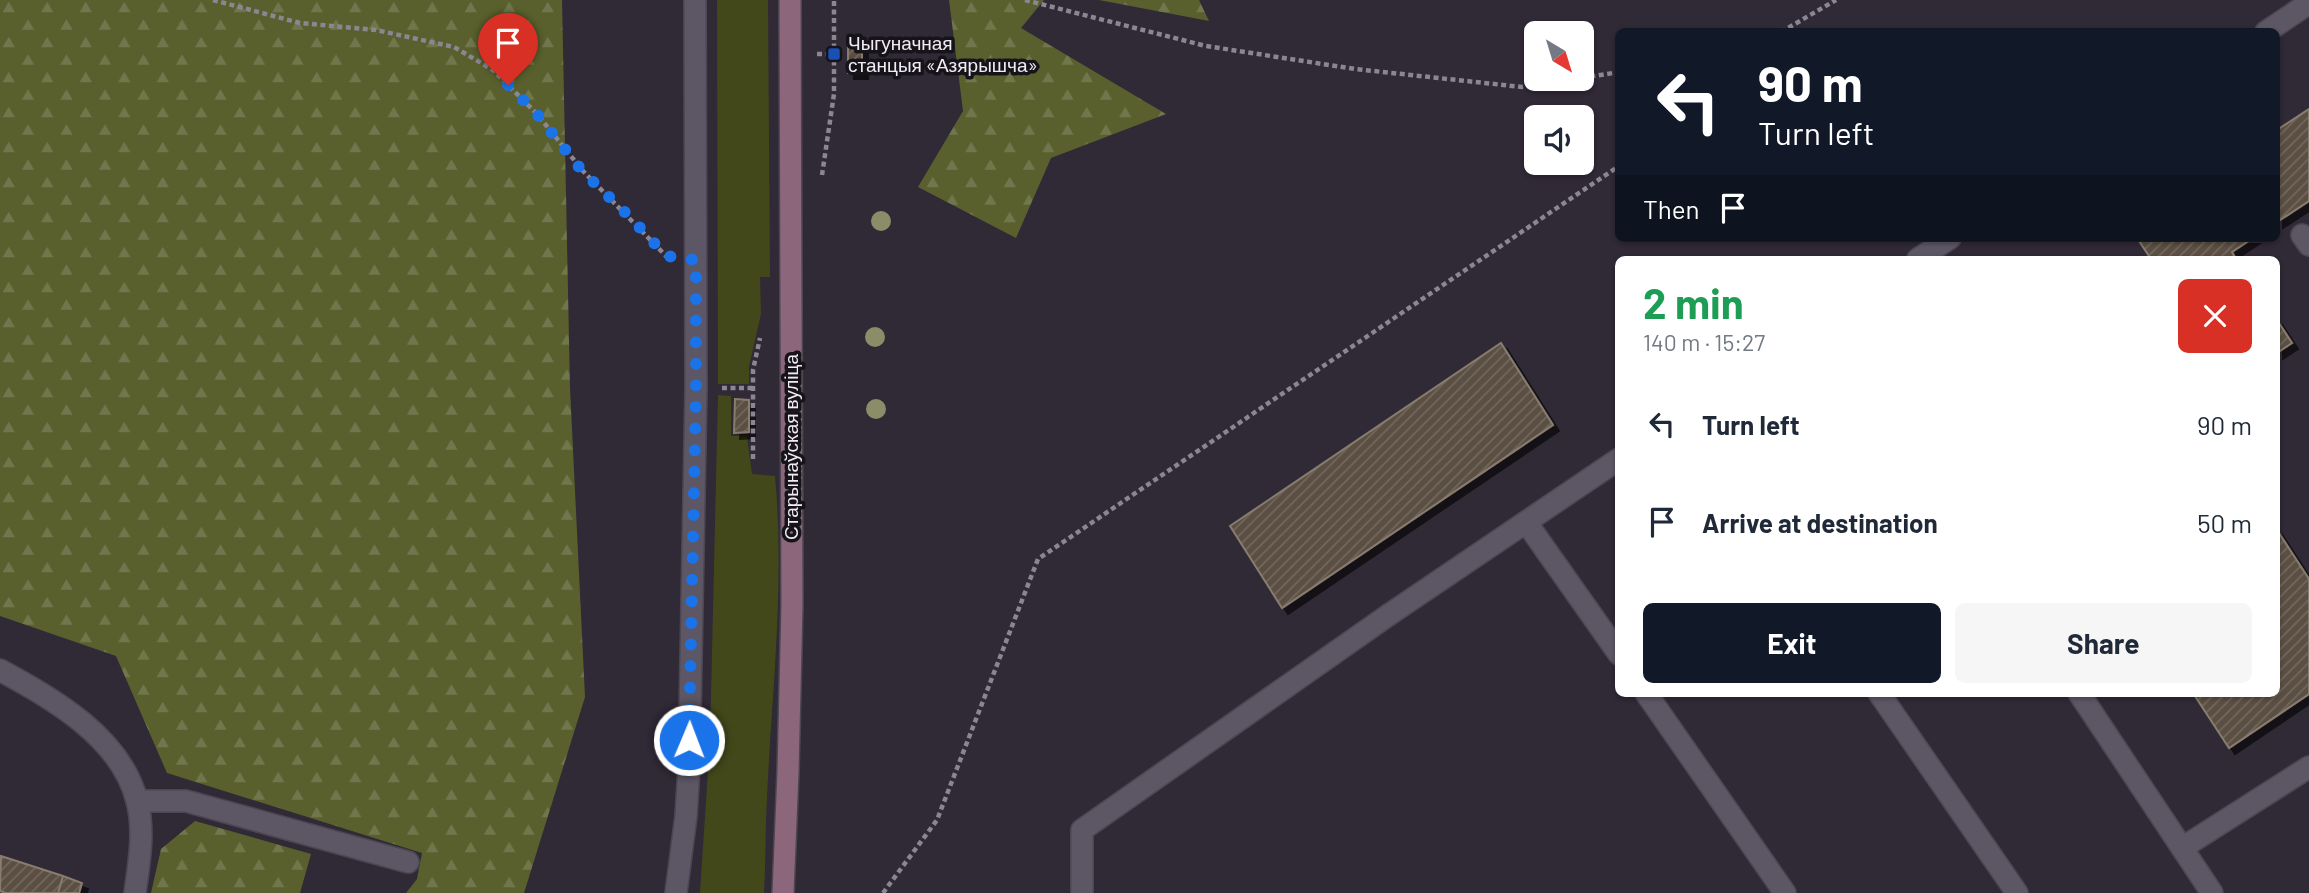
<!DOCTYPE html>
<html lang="en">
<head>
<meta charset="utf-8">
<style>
	body { margin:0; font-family:Barlow,sans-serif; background:#f6f6f7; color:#1f2937; height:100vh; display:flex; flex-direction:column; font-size:26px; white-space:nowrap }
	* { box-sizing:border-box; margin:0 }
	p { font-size:23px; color:#747a83 }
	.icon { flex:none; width:38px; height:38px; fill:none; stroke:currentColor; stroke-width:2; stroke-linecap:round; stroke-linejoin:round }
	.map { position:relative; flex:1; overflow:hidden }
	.side { position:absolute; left:1615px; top:256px; width:665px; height:441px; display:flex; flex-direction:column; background:#fff; border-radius:10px; box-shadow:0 2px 5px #0004 }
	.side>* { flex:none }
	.banner { position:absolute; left:1615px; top:28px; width:665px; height:214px; border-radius:10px; box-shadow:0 2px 5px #0004; background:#111827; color:#fff; overflow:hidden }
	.needle { width:46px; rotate:142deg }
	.buttons { position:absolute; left:1524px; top:21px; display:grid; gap:14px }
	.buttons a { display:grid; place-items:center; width:70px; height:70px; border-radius:10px; background:#fff; box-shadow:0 2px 5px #0004; font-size:35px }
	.pin { position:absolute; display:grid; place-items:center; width:60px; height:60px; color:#fff; margin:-72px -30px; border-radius:50% 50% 50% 0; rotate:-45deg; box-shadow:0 0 7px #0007 }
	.pin .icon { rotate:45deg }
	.me { position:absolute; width:77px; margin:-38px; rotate:1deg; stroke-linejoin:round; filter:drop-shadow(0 0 5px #0008) }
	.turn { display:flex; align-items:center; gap:24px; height:147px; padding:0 28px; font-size:32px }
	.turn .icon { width:91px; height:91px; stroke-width:2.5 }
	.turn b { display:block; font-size:49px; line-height:60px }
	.then { display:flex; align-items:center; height:66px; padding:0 28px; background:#0003; gap:14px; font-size:26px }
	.round { display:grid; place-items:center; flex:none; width:74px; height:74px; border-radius:10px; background:#f6f6f7 }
	.head { display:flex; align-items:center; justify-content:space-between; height:119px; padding:0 28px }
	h1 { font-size:42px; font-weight:700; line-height:52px; color:#1e9e55 }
	.action { display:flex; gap:14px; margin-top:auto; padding:14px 28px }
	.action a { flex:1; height:80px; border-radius:10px; background:#111827; color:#fff; font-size:28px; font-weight:700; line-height:80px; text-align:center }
	.action a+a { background:#f6f6f7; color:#1f2937 }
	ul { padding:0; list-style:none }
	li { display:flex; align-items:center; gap:21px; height:98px; padding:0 28px }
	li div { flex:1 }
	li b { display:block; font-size:26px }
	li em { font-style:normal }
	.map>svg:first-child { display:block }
	.green { fill:#43481a }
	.forest { fill:url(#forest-firs) }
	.building { fill:url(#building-hatch); stroke:#887c6e; stroke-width:2; filter:url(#shadow) }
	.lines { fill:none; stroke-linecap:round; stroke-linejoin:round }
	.lane-casing { stroke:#4c4652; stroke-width:24 }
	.street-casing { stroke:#4c4652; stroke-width:24 }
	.secondary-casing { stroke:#4c4652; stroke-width:24 }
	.path { stroke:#8b8691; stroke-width:4.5; stroke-dasharray:5 3.5; stroke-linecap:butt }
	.lane { stroke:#5d5665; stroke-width:21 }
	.street { stroke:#5d5665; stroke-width:21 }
	.secondary { stroke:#8c667b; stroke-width:21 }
	.tree { fill:#8a8d67 }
	.route { stroke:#1a73e8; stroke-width:12; stroke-dasharray:0 21.6 }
	.transit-dot { fill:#1a4fb4; stroke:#161319; stroke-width:2.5 }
	.labels { text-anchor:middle; stroke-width:7; stroke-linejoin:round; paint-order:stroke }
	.poi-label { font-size:19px; fill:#f0ecf5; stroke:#161319; text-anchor:start }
	.street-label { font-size:19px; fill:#f0ecf5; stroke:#161319 }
</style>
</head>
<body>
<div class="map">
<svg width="2309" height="893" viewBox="0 0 2309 893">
	<defs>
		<pattern id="forest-firs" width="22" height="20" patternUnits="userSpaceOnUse" patternTransform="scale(1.75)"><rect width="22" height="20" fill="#59602d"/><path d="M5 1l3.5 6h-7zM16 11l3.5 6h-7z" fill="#71774c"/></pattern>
		<pattern id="building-hatch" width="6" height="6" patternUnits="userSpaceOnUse" patternTransform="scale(1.75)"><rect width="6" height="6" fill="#5a4f42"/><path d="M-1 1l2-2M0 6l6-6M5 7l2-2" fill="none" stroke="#72685e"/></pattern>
		<filter id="shadow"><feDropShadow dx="6" dy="6" stdDeviation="0" flood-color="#0009"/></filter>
	</defs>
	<rect width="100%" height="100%" fill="#302936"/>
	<!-- green -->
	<path class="green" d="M717,0H768L770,277H760L761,314L749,367V384H718Z
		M718,395L731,396V436H747L752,474L775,476C785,583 772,689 767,797C765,829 766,861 764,893H700L710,739Z"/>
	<!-- forest -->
	<path class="forest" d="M0,0H562L570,388L585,697L524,893H406L417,879L422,853L167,773L116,656L0,616Z
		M949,0H1044L1021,28L1166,114L1051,158L1016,238L918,187L963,111Z
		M1099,0H1199L1209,21Z
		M195,821L311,854L300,893H151L161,849Z"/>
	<!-- building -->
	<path class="building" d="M848,40H862V73H848Z
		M2309,109V201L2277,222V130Z
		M2137,238H2253L2232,252L2236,259H2151Z
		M2277,320L2292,343L2277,353Z
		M1501,343L1553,425L1282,608L1230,526Z
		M735,399L749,400V432L734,433Z
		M2277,530L2309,579V694L2229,748L2193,693H2277Z
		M1,856L63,876L58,893H6L0,891Z
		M63,876L82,883L79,893H58Z"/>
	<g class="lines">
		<!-- lane casing -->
		<g class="lane-casing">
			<path id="lane" d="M2266,32L2309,3
				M2302,235L2309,245
				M1918,259L1950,238
				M1526,522L1619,654
				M1646,693L1785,893
				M1879,693L2017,893
				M2079,693L2212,893
				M137,801H186L408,862
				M2182,848L2309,767
				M676,893L686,816L689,768L696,388L695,0
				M1082,893V830L1390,614L1619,459"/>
		</g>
		<!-- street casing -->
		<g class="street-casing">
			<path id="street" d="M0,670C53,699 121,737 137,801C145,831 139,863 135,893"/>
		</g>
		<!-- secondary casing -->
		<g class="secondary-casing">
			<path id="secondary" d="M783,893L788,772L792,605L790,0"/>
		</g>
		<!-- path -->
		<path class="path" d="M213,0L300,23L376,30L454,47L493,70L537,114L583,171L667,257
			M1025,0L1206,46L1355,69L1522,87L1575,79
			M1781,32L1836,0
			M817,54H834
			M1582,78L1619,72
			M822,175L834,94V0
			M722,388H753
			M753,459V370L760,338
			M883,893L937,820L1038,559L1619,166"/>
		<!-- lane -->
		<use href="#lane" class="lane"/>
		<!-- street -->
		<use href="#street" class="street"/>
		<!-- secondary -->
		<use href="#secondary" class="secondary"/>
	</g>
	<!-- trees -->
	<g class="tree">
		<circle cx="881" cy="221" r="10"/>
		<circle cx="875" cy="337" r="10"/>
		<circle cx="876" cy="409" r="10"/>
	</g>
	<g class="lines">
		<!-- route -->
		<path class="route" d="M508,85L537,114L583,172L632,219L666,256L696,260V388L689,740"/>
	</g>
	<!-- markers -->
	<rect class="transit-dot" x="827" y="47" width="14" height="14" rx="3.5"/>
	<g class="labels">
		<!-- poi labels -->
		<g class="poi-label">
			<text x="848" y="50">Чыгуначная<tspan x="848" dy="22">станцыя «Азярышча»</tspan></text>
		</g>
		<!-- street labels -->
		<g class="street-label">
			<text transform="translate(791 447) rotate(-90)" y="7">Старынаўская вуліца</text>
		</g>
	</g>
</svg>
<div class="buttons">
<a><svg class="needle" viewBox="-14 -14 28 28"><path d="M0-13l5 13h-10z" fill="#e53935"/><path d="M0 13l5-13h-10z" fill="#747a83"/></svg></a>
<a><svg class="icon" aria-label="sound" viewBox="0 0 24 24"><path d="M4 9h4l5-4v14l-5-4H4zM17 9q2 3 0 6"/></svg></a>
</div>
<div class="pin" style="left:508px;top:85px;background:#d93025"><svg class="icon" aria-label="arrive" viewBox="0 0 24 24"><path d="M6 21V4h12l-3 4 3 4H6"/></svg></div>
<svg class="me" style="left:689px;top:740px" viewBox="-20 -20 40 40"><circle r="17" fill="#1a73e8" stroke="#fff" stroke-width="3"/><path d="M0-11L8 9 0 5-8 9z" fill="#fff"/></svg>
<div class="banner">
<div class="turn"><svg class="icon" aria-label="left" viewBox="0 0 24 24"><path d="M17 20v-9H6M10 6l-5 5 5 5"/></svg><div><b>90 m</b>Turn left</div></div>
<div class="then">Then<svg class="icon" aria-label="arrive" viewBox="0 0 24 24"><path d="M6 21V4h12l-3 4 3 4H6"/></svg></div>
</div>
<section class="side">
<div class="head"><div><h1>2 min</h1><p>140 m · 15:27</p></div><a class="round" style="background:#d93025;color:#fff"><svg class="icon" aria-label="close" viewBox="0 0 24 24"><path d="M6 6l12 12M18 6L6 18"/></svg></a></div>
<ul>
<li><svg class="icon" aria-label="left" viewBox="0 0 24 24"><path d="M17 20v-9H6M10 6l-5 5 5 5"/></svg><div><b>Turn left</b></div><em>90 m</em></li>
<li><svg class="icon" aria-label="arrive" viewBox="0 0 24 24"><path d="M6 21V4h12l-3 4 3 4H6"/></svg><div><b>Arrive at destination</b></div><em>50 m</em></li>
</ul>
<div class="action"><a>Exit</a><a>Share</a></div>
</section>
</div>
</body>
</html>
